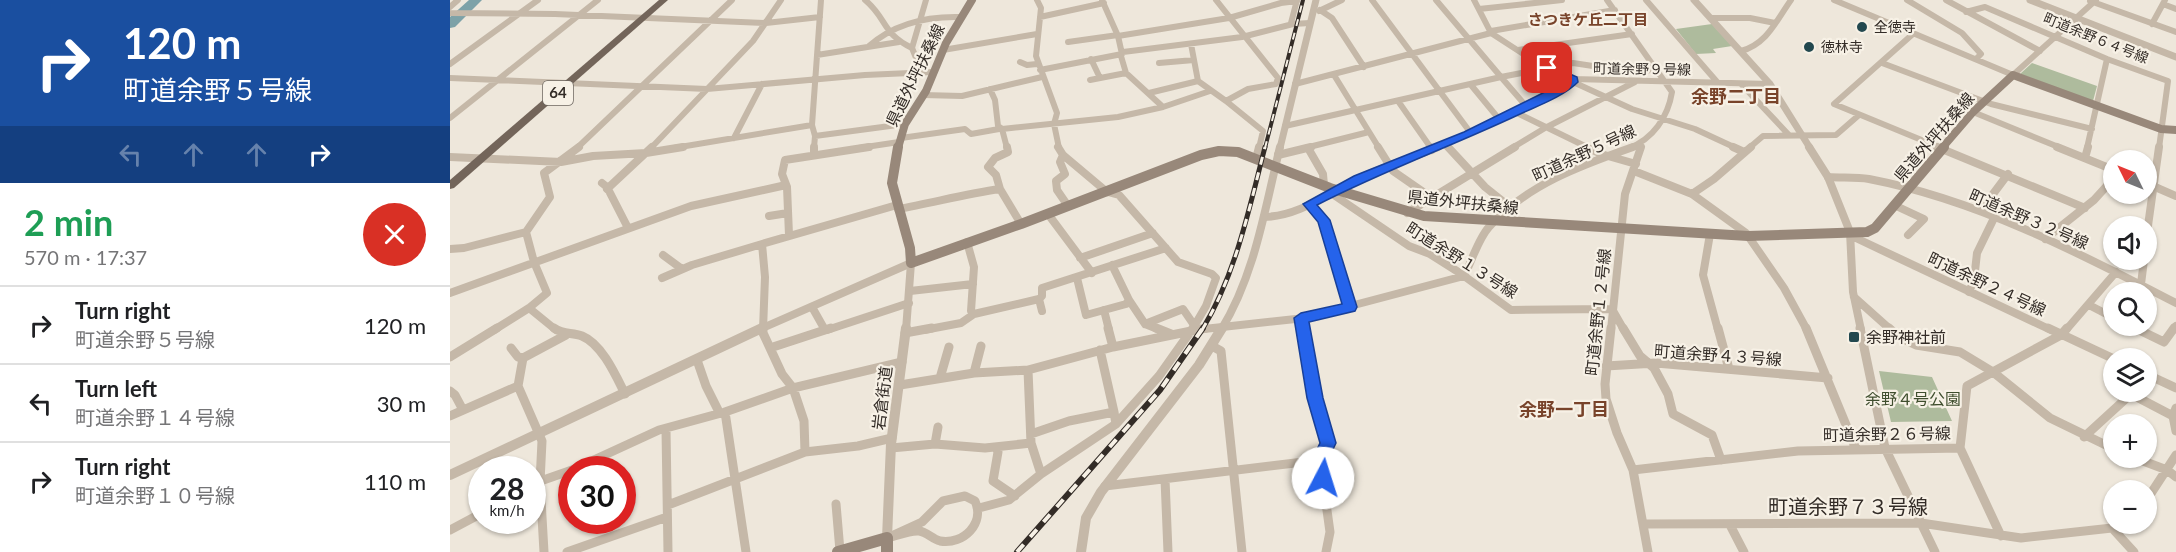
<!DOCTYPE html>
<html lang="en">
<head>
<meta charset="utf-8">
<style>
	body { margin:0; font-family:Lato,"Noto Sans JP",sans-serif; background:#f6f6f6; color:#202124; height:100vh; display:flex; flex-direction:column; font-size:22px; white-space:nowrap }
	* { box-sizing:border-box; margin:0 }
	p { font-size:20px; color:#757577 }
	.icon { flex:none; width:33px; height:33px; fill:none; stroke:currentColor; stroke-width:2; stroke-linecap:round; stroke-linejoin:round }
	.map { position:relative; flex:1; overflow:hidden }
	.side { display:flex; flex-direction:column; background:#fff; width:450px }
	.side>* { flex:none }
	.hud { background:#1a4fa0; color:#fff; overflow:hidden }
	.needle { width:39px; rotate:313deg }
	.fabs { position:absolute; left:1653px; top:150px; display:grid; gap:12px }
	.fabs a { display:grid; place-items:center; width:54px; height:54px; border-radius:50%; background:#fff; box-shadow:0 2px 4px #0004; font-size:30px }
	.speed { position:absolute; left:18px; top:456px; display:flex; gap:12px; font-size:30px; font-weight:700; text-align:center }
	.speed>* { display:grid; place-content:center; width:78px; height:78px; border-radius:50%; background:#fff; box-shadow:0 2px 4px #0004; line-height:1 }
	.speed small { font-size:15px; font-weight:400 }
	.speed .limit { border:9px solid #d22; background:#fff; color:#111 }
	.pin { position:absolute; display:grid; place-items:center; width:51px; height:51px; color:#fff; margin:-26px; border-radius:12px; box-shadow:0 3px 9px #0006 }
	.me { position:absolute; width:66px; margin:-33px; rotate:5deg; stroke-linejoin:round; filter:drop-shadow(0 0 4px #0008) }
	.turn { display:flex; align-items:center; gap:21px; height:126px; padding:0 24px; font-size:27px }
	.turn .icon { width:78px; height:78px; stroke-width:2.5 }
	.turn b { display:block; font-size:42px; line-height:51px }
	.lanes { display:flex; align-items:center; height:57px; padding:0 24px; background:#0003; justify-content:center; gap:30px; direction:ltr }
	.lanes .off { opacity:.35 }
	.round { display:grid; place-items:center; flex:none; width:63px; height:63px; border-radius:32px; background:#f6f6f6 }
	.headline { display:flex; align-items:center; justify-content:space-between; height:102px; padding:0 24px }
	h1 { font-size:36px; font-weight:700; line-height:45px; color:#1e9e55 }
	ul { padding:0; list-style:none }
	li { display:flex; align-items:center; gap:18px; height:78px; padding:0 24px; border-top:2px solid #e0e0e0 }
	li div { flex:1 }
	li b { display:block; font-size:22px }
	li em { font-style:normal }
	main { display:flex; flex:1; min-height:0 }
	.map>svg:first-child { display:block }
	.green { fill:#aebb9d }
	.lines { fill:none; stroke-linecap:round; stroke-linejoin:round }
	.river { fill:#7da2a8; fill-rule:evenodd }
	.minor-far2 { stroke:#c5b8a8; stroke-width:6 }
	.minor-far1 { stroke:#c5b8a8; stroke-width:8 }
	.minor { stroke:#c5b8a8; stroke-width:9 }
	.tertiary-far2 { stroke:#c5b8a8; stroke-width:7 }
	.tertiary-far1 { stroke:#c5b8a8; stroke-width:8 }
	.tertiary { stroke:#c5b8a8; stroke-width:10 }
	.secondary-far2 { stroke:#98887a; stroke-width:8 }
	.secondary-far1 { stroke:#98887a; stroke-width:10 }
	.secondary { stroke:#98887a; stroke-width:12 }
	.primary { fill:#73655a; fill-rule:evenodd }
	.rail-far2-casing { stroke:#332c27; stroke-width:4 }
	.rail-far1-casing { stroke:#332c27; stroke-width:5 }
	.rail-casing { stroke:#332c27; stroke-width:6 }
	.rail-far2 { stroke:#f7f1e6; stroke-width:2; stroke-dasharray:7; stroke-linecap:butt }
	.rail-far1 { stroke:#f7f1e6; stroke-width:3; stroke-dasharray:8; stroke-linecap:butt }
	.rail { stroke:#f7f1e6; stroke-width:4; stroke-dasharray:10; stroke-linecap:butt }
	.route { fill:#2563eb; stroke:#184099; stroke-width:1.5 }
	.poi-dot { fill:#22484f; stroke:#f7f1e6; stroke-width:2 }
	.labels { text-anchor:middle; stroke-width:4.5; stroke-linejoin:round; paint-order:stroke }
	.far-poi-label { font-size:14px; fill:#332c27; stroke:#f7f1e6; text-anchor:start }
	.far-street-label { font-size:14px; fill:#332c27; stroke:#f7f1e6 }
	.far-neighbourhood-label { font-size:15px; font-weight:bold; fill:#78432a; stroke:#f7f1e6 }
	.shield { fill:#f7f1e6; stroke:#6e6760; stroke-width:1.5 }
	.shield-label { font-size:15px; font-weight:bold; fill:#332c27 }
	.street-label { font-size:16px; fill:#332c27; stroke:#f7f1e6 }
	.poi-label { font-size:16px; fill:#332c27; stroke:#f7f1e6; text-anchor:start }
	.park-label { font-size:16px; fill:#3f4e2e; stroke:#f7f1e6 }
	.neighbourhood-label { font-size:18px; font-weight:bold; fill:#78432a; stroke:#f7f1e6 }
	.near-street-label { font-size:20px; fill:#332c27; stroke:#f7f1e6 }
</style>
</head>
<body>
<main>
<section class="side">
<div class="hud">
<div class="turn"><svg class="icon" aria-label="right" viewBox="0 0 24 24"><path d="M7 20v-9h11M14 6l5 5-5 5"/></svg><div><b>120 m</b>町道余野５号線</div></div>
<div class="lanes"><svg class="icon off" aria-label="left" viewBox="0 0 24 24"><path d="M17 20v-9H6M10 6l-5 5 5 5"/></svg><svg class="icon off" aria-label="ahead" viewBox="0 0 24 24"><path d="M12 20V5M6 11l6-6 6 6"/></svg><svg class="icon off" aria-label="ahead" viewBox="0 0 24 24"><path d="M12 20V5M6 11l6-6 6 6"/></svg><svg class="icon" aria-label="right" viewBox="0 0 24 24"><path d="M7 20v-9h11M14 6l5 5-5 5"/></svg></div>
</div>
<div class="headline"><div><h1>2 min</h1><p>570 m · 17:37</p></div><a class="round" style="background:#d93025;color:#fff"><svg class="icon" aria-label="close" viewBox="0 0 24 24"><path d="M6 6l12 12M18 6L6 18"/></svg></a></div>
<ul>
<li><svg class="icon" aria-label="right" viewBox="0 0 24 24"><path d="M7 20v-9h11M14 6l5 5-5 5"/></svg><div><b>Turn right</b><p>町道余野５号線</p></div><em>120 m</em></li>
<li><svg class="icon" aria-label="left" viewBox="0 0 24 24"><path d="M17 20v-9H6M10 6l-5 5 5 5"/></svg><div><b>Turn left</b><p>町道余野１４号線</p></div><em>30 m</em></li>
<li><svg class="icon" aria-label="right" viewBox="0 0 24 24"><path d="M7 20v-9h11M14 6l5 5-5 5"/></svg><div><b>Turn right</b><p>町道余野１０号線</p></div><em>110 m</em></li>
</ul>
</section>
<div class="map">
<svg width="1726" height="552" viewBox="0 0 1726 552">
	<rect width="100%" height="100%" fill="#eee7db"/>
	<!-- green -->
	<path class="green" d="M1262,24L1282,46L1263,49L1266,53L1246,54L1226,29Z
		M1582,63L1647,86L1643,101L1570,74Z
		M1429,371L1482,377L1502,421L1441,422Z"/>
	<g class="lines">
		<!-- river -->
		<path class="river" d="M19,0H32L5,27L0,28V17Z"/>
		<!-- minor-far2 -->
		<path class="minor-far2" d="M415,0C437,18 432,34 462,48
			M587,0L591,8L586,56L607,113L604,124L609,148
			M766,0L828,78L826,84L798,89L776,101L813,131L809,148
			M922,0L1020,132
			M1024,0L1041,33L1081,59L1123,79L1320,84
			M1157,0L1222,92C1218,117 1203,139 1179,148
			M1196,0L1268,83
			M1384,0L1563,75L1646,0
			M1457,0L1512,33L1531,54L1526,59
			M1496,0L1590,51
			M1640,1L1726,32
			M1713,4L1726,9
			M0,7L8,0
			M1029,9L1112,0
			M870,10L882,18L914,67
			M869,11L892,0
			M1516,12L1535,7L1657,59L1718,81L1709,148
			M0,13L105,14L316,23L370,17
			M590,17L654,3
			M1261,18H1300L1325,23
			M841,23L847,0
			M1702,24L1715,0
			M1041,31L1165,10
			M1464,33L1384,104L1491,148
			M668,36L779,18L831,3L847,1
			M618,42L668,35
			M741,44L748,81L776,101
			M419,46C445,23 476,16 511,17
			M493,50L587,34
			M1068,50L1182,34
			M1291,51C1317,44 1326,21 1341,0
			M673,52L792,37L843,24L860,23
			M367,55L449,42
			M671,56L676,73L713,107
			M641,59L650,78
			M570,62L577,65L587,64
			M709,63L744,60
			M1432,63L1541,104L1642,129
			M0,64L88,0
			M590,70L672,54L668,36L652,0
			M466,73L469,65L462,48L476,0
			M884,75L929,148
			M0,78L257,89L415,75L483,72
			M640,80L676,73
			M1123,82L1182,109L1245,129L1286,148
			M845,84L1041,33
			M1021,85L1049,119
			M1292,85L1338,134
			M540,89L545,100L548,126L552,129L557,148
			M699,93L748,81
			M473,95L512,96L592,77
			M948,101L981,148
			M1076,106L1051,77L1123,63L1176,71L1207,70
			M1065,112L1139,148
			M1523,112L1611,148
			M0,118L148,0
			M835,126L1051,77L986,0
			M552,129L668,117L713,107L760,91
			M365,136L455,124
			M284,138L312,84
			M451,138L515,129L521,134L549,129
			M995,144L999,148
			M1190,144L1191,148
			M127,148L282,0
			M201,148L303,41L331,0
			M224,148L362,125
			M364,148L365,136L362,125L371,0
			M409,148L449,142
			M855,148L919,132
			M985,148L1072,110L1123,82V79
			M1062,148L1095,128L1185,82
			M1299,148L1313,136L1386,135L1409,115
			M1637,148L1657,59"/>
		<!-- minor-far1 -->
		<path class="minor-far1" d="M608,147L613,155L657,192
			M928,147L943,171L982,198
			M980,147L982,150
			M998,147L1035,187L1060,207
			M1136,147L1151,154L1186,164
			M1283,147L1294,152
			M1487,147L1635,208
			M1607,147L1664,170
			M858,148L873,174L874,185
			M364,155V147
			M613,155L610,162L615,174L606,181L607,190L618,206
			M828,155L861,147
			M0,157L111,162L143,156L196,153L233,147
			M1635,158L1638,147
			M806,159L809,147
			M1184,171L1242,194L1296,233L1334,288L1357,330
			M1378,177C1391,178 1406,177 1419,179C1528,200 1629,253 1726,303
			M152,183L157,187L178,228
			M1696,183L1726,196
			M157,189L202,147
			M550,189L546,175L538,167L545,158L558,152L557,147
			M658,192L669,195L728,262L762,274L766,278L756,306L742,330
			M881,193L959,246L980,254L1010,273L1061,310L1162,309L1174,330
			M1242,194L1264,179L1301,147
			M860,204L874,221L900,307
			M1444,205L1474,219L1458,235
			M448,209C482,203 515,194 550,189L571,224
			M1531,210L1558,174
			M957,213L1065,147
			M598,214L642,273
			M319,216L338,213
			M814,217C850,216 876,194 907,179C933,167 961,158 988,147
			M1400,232L1403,292L1411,330
			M1400,232L1408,239L1601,330
			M1260,234L1253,275L1268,330
			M339,235L337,187L332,174L335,160L419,147
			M1595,239L1644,200L1664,178
			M1696,240L1709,147
			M517,242L524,267L521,311L524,314
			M0,249L14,248L76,232
			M213,255L232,269
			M630,258L703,233
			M662,265L679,300L695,324L710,330
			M212,278L242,265L312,244
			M627,278L636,315L676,304L679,300
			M1691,284L1694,260
			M460,291L523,284
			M1519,292L1524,280L1527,253L1545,216
			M0,293L241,206L336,185
			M1404,297L1441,330
			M589,299L592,311
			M1639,305L1664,318
			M362,307L375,330
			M654,310L659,330
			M851,318L853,330
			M695,324L733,309L744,325
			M1680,326L1688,330
			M44,330L79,308
			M106,330L79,308L97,293L84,262L76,232L100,197L94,173L129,147
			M313,330L315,277L312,244L447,205
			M377,330L459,303
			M474,330L511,323L524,314L589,299L592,296V288L716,248
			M745,330L855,318L1014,276C1022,261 1028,239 1039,227C1076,185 1132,165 1183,147
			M1161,330L1175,194L1191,147
			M1616,330L1666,272
			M1723,330L1726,326"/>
		<!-- minor -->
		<path class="minor" d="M104,328C113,335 122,332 132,336C152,344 166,376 175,394
			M313,328V333L332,374L343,388L354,421L355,452
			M658,328L663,347
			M706,328L721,334
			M853,328L865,398L878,443L870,460L880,532L876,552
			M1161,328L1155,384L1156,399L1167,433L1183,470L1198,552
			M1173,328L1190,356L1204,368L1218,394L1223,414L1262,435L1271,460
			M1268,328L1279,369
			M1356,328L1406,449
			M1410,328L1435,448L1485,552
			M1439,328L1449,337L1466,345L1510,352L1543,372L1600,418L1664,449
			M1598,328L1664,359
			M1685,328L1714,342L1724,328
			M455,333L482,328
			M762,346L771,351L792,552
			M61,348L68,357L73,358
			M320,348L381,328
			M650,350L664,412
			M0,357L47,328
			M247,360L256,386L269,412
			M1156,366L1206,363L1378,378
			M578,370L581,443L591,474
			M524,373L531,346
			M1696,374L1726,388
			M490,378L499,347
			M450,385L524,373L578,370L663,347L756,328
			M68,386L73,358L116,335
			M0,391L5,395L13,410
			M1726,408L1723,416L1726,431
			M275,412L296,552
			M0,416L68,386L92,441L90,482L94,552
			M216,430L218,552
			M581,434L619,421L664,412L666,424
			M1634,437L1681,394L1723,416
			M485,444L488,427
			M546,447L548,452L543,481L565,496
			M441,448L485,444L535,448L581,443
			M1510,448L1551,536
			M152,458L155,470
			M1685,458L1717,470L1726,477
			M122,470L209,430L275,412L343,388L452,362
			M1183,470L1348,451L1510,448L1517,386L1611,335L1617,328
			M715,479L718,552
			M82,484L122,470
			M655,486L870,460
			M515,496L525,501C535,523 514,545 490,541C482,539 477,532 469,531C459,530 447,536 437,538L472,522L493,501Z
			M1696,501L1726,455
			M386,504L390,551
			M218,505L355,452L408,446L442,438
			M529,508L559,500L591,474L666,424L709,376L743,328
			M1195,524L1471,523L1571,538L1662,528L1671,524
			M1280,525L1294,552
			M1662,528L1684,552
			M0,530L32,513
			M117,552L217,517"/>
		<!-- tertiary-far2 -->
		<path class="tertiary-far2" d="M1244,0L1320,84L1360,148
			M1580,0L1726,57
			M830,148L866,0"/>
		<!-- tertiary-far1 -->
		<path class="tertiary-far1" d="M1359,147L1378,177L1400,232
			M308,330L461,263L456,330
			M771,330C805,275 815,208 830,147"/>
		<!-- tertiary -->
		<path class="tertiary" d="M0,475L312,328
			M437,538L441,444L456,328
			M631,552L636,518L651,492L749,365L772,328"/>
		<!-- secondary-far2 -->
		<path class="secondary-far2" d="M448,148L455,124L476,91L496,43L522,0
			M1492,148L1523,112L1563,75L1711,129L1726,130"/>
		<!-- secondary-far1 -->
		<path class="secondary-far1" d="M448,147L442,183L460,248L461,263L571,224L751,155L769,151L788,152L880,188L974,216L1298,236L1417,232L1425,228L1494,147"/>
		<!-- secondary -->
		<path class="secondary" d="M388,552L437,538V552"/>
		<!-- primary -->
		<path class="primary" d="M209,0H218L4,188L0,189V180Z"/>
		<!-- rail-far2 casing -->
		<g class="rail-far2-casing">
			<path id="rail-far2" d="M815,148L853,0"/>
		</g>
		<!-- rail-far1 casing -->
		<g class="rail-far1-casing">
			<path id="rail-far1" d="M752,330C786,274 799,209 815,147"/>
		</g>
		<!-- rail casing -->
		<g class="rail-casing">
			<path id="rail" d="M567,552L710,390L753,328"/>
		</g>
		<!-- rail-far2 -->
		<use href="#rail-far2" class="rail-far2"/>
		<!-- rail-far1 -->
		<use href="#rail-far1" class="rail-far1"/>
		<!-- rail -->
		<use href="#rail" class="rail"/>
	</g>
	<!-- route -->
	<path class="route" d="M1097,64L1127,77L1128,82C1113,97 1087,106 1068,115C1002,146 933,171 867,205L880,220L907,307L905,311L859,322L873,398L886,443L878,460L881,478L878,483L873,485L867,483L862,460L870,443L857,398L844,318L851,313L892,304L868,222L853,204L904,176L1014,132L1117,81L1093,70L1092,68Z"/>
	<!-- markers -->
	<g class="poi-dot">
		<circle cx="1412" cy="27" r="6"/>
		<circle cx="1359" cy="47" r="6"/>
		<rect x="1398" y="331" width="12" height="12" rx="3"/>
	</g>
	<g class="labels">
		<!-- far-poi labels -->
		<g class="far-poi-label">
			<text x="1424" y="32">全徳寺</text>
			<text x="1371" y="52">徳林寺</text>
		</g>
		<!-- far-street labels -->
		<g class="far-street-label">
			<text transform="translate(1646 38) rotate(22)" y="5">町道余野６４号線</text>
			<text transform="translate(1192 69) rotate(1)" y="5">町道余野９号線</text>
		</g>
		<!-- far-neighbourhood labels -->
		<g class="far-neighbourhood-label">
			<text x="1138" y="25">さつきケ丘二丁目</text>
		</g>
		<!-- shield labels -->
		<rect class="shield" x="93" y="81" width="30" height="24" rx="4.5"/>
		<g class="shield-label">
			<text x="108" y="98">64</text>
		</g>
		<!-- street labels -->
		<g class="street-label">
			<text transform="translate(465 75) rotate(-64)" y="6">県道外坪扶桑線</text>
			<text transform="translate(1484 137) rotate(-49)" y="6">県道外坪扶桑線</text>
			<text transform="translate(1134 153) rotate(-25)" y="6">町道余野５号線</text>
			<text transform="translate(1013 202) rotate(6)" y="6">県道外坪扶桑線</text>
			<text transform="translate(1579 219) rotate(23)" y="6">町道余野３２号線</text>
			<text transform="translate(1012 260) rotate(32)" y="6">町道余野１３号線</text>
			<text transform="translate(1537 284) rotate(25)" y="6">町道余野２４号線</text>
			<text transform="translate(1148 312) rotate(-84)" y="6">町道余野１２号線</text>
			<text transform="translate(1268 355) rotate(4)" y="6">町道余野４３号線</text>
			<text transform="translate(432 398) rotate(-83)" y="6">岩倉街道</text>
			<text transform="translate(1437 434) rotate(-1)" y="6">町道余野２６号線</text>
		</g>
		<!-- poi labels -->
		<g class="poi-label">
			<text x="1416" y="343">余野神社前</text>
		</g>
		<!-- park labels -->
		<g class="park-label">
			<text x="1463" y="405">余野４号公園</text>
		</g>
		<!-- neighbourhood labels -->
		<g class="neighbourhood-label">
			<text x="1286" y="103">余野二丁目</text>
			<text x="1114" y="416">余野一丁目</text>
		</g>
		<!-- near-street labels -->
		<g class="near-street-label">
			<text x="1398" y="514">町道余野７３号線</text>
		</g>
	</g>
</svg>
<div class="fabs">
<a><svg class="needle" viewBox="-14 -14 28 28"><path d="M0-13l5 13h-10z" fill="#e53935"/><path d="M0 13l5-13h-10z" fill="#757577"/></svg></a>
<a><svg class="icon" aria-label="sound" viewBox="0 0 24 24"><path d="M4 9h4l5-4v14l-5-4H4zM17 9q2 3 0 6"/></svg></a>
<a><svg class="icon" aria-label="search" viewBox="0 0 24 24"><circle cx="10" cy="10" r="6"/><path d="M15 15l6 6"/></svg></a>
<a><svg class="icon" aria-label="layers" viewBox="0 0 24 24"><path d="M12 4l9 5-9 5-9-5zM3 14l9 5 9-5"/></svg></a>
<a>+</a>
<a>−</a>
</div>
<div class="speed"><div>28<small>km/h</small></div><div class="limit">30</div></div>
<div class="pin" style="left:1097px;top:68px;background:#d93025"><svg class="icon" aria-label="arrive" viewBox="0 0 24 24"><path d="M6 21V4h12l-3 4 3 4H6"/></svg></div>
<svg class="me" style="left:873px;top:478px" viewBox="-20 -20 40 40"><circle r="19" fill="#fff"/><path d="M0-13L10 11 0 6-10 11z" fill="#2563eb"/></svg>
</div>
</main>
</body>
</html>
